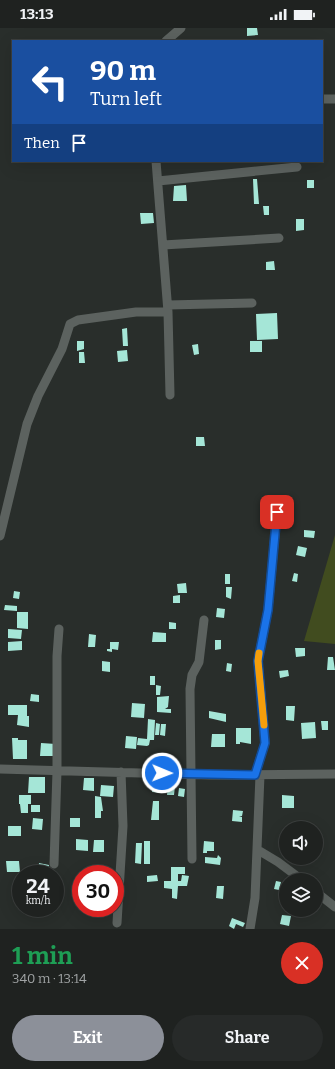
<!DOCTYPE html>
<html lang="en">
<head>
<meta charset="utf-8">
<style>
	body { margin:0; font-family:Bitter,serif; background:#272a29; color:#f1f3f6; height:100vh; display:flex; flex-direction:column; font-size:15px; white-space:nowrap }
	* { box-sizing:border-box; margin:0 }
	p { font-size:13px; color:#a1a4a5 }
	.icon { flex:none; width:22px; height:22px; fill:none; stroke:currentColor; stroke-width:2; stroke-linecap:round; stroke-linejoin:round }
	.map { position:relative; height:901px; overflow:hidden }
	.side { display:flex; flex-direction:column; background:#1f2220; flex:1 }
	.side>* { flex:none }
	.hud { position:absolute; left:12px; top:12px; width:311px; height:122px; border-radius:0px; box-shadow:0 4px 16px #0002,0 0 0 1px #3c3f3e; background:#1a4fa0; color:#fff; overflow:hidden }
	.controls { position:absolute; left:279px; top:793px; display:grid; gap:8px }
	.controls a { display:grid; place-items:center; width:44px; height:44px; border-radius:50%; background:#1f2220; box-shadow:0 4px 16px #0002,0 0 0 1px #3c3f3e; font-size:20px }
	.speed { position:absolute; left:12px; top:837px; display:flex; gap:8px; font-size:20px; font-weight:700; text-align:center }
	.speed>* { display:grid; place-content:center; width:52px; height:52px; border-radius:50%; background:#1f2220; box-shadow:0 4px 16px #0002,0 0 0 1px #3c3f3e; line-height:1 }
	.speed small { font-size:10px; font-weight:400 }
	.speed .limit { border:6px solid #d22; background:#fff; color:#111 }
	.pin { position:absolute; display:grid; place-items:center; width:34px; height:34px; color:#fff; margin:-17px; border-radius:8px; box-shadow:0 2px 6px #0006 }
	.me { position:absolute; width:44px; margin:-22px; rotate:91deg; stroke-linejoin:round; filter:drop-shadow(0 0 3px #0008) }
	.turn { display:flex; align-items:center; gap:14px; height:84px; padding:0 12px; font-size:18px }
	.turn .icon { width:52px; height:52px; stroke-width:2.5 }
	.turn b { display:block; font-size:28px; line-height:34px }
	.then { display:flex; align-items:center; height:38px; padding:0 12px; background:#0003; gap:8px; font-size:15px }
	.round { display:grid; place-items:center; flex:none; width:42px; height:42px; border-radius:21px; background:#272a29 }
	.headline { display:flex; align-items:center; justify-content:space-between; height:68px; padding:0 12px }
	h1 { font-size:24px; font-weight:700; line-height:30px; color:#1e9e55 }
	.action { display:flex; gap:8px; margin-top:auto; padding:8px 12px }
	.action a { flex:1; height:46px; border-radius:24px; background:#8c9099; color:#fff; font-size:16px; font-weight:700; line-height:46px; text-align:center }
	.action a+a { background:#272a29; color:#f1f3f6 }
	.status { display:flex; justify-content:space-between; align-items:center; height:28px; padding:0 20px; background:#1f2220; direction:ltr }
	.status svg { height:11px; fill:currentColor }
	.map>svg:first-child { display:block }
	.green { fill:#414c1f }
	.building { fill:#a5e6d7 }
	.lines { fill:none; stroke-linecap:round; stroke-linejoin:round }
	.minor { stroke:#5c625f; stroke-width:9 }
	.route-casing { stroke:#114b97; stroke-width:10 }
	.route { stroke:#1a73e8; stroke-width:7 }
	.slow { stroke:#f59e0b; stroke-width:7 }
</style>
</head>
<body>
<div class="status"><b>13:13</b><svg viewBox="0 0 49 12"><path d="M0 12V9h3v3zM5 12V6h3v6zM10 12V3h3v9zM15 12V0h3v12zM26 1h20v11H26zM47 4h2v5h-2z"/></svg></div>
<div class="map">
<svg width="335" height="901" viewBox="0 0 335 901">
	<rect width="100%" height="100%" fill="#292e2b"/>
	<!-- green -->
	<path class="green" d="M335,507V616L304,613Z"/>
	<!-- building -->
	<path class="building" d="M247,0H257L258,7L247,8Z
		M253,151H257L259,176H254Z
		M307,152H314V160H307Z
		M186,157L187,173H173L174,158Z
		M263,178H269V187H264Z
		M140,185H153L154,195L141,196Z
		M296,191H304V202L296,203Z
		M274,233L275,242H266V234Z
		M277,285L278,311L257,312L256,286Z
		M127,300L128,318H123L122,301Z
		M77,313H84V321L77,323Z
		M250,313H262V324H250Z
		M198,316L199,326L194,327L192,317Z
		M127,322L128,333L118,334L117,323Z
		M79,324H84L85,335H79Z
		M196,409H204L205,418H196Z
		M304,502L315,503L314,510L304,509Z
		M298,518L307,520L305,529L296,527Z
		M294,545L298,546L297,554L292,553Z
		M225,546H230V556H225Z
		M186,555L187,565H178L177,556Z
		M226,559H232L231,571L226,569Z
		M14,563L20,564L19,571L13,570Z
		M180,567V575H173V568Z
		M5,577L17,578V583L4,582Z
		M217,580L225,581L224,590L216,589Z
		M17,584H28V601L17,600Z
		M169,594L176,595V601H169Z
		M8,601L22,602L21,611L8,610Z
		M153,604L166,605V614H152Z
		M89,606L96,607L95,619H88Z
		M215,612H221V621L215,622Z
		M22,613V622L8,623V614Z
		M110,614H119L118,622L112,621V624L107,623V621H110Z
		M295,620H305V628L296,629Z
		M328,629H333L335,642H327Z
		M102,633L110,634V644L102,643Z
		M227,635L232,636L231,644L226,643Z
		M288,642L289,648L280,650L279,643Z
		M150,648H155V657H150Z
		M156,657L161,658L160,667H156Z
		M31,666L39,667V674L30,673Z
		M169,668L168,679L165,681H171V685L157,684V669Z
		M132,675L145,676L144,690L131,689Z
		M8,677H27V688H29V699L17,697L18,687H8Z
		M286,678H295L294,693L286,692Z
		M209,683L226,686V694L209,690Z
		M148,691L155,692L154,712H150L149,717L147,718L137,717L138,710L147,711Z
		M321,693H328V702H322Z
		M315,694L316,710L302,711L301,695Z
		M156,695L160,696L159,707H155Z
		M161,696H166L165,708L160,707Z
		M236,700H251V716L240,714V716H236Z
		M212,706H225V719H211Z
		M126,708L137,709L136,721L125,720Z
		M12,710H18V712H27V731H13Z
		M41,715L56,716L55,728H40Z
		M29,749H45V765H28Z
		M84,750H94V763L83,762Z
		M153,750L164,751L163,765L152,764Z
		M101,757L114,758L113,769L100,768Z
		M168,757L175,758L174,767H167Z
		M179,760L185,761L184,769L178,768Z
		M19,767H31V776H19Z
		M282,767L294,768V780H282Z
		M95,768L101,769L103,783H101V790H95Z
		M153,773H159V792H151Z
		M20,776H28V785H21Z
		M31,777H40V784H31Z
		M233,782L243,783L242,788L239,789H242V794L232,793Z
		M33,790L43,791L42,802L32,801Z
		M70,790H80V799H70Z
		M8,798H21V808H8Z
		M76,811L88,812V823L76,822Z
		M94,812H104V824H93Z
		M144,813H150V836H144Z
		M204,813L214,814V823H207V825H203Z
		M136,815H142L141,836L135,835Z
		M218,827L221,830L220,837L205,835V829L217,830Z
		M6,833H19L20,844H7Z
		M39,835L49,837L48,846H38Z
		M171,839H185V846H178V853H181L182,847L189,848L187,858H178L177,871L172,870V861L164,860V853H171Z
		M157,847L158,853L147,854V848Z
		M276,853L281,854L279,862L274,861Z
		M217,858H224L223,871L216,870Z
		M282,887L291,888L289,898L280,896Z
		M232,890L245,895L243,899L236,896L234,901L229,898Z"/>
	<g class="lines">
		<!-- minor -->
		<path class="minor" d="M166,13L181,0
			M322,71H335
			M156,133L168,284L170,367
			M158,153L297,139
			M163,217L279,210
			M168,277L252,275
			M0,508L27,396L38,368L62,321L70,296L78,292L136,284H168
			M0,741L210,747L335,746
			M255,747L265,715L258,633L268,582L277,484
			M258,822L278,834L302,852
			M192,831L190,661L192,647L199,634L204,592
			M54,836L57,743V628L59,601
			M316,864L335,879
			M117,895L123,798L121,744
			M250,901L255,870L260,747"/>
	</g>
	<g class="lines">
		<!-- route casing -->
		<g class="route-casing">
			<path id="route" d="M162,745L255,747L265,715L258,633L268,582L277,484"/>
		</g>
		<!-- route -->
		<use href="#route" class="route"/>
		<!-- slow -->
		<path class="slow" d="M259,625L258,633L264,697"/>
	</g>
</svg>
<div class="controls">
<a><svg class="icon" aria-label="sound" viewBox="0 0 24 24"><path d="M4 9h4l5-4v14l-5-4H4zM17 9q2 3 0 6"/></svg></a>
<a><svg class="icon" aria-label="layers" viewBox="0 0 24 24"><path d="M12 4l9 5-9 5-9-5zM3 14l9 5 9-5"/></svg></a>
</div>
<div class="speed"><div>24<small>km/h</small></div><div class="limit">30</div></div>
<div class="pin" style="left:277px;top:484px;background:#d93025"><svg class="icon" aria-label="arrive" viewBox="0 0 24 24"><path d="M6 21V4h12l-3 4 3 4H6"/></svg></div>
<svg class="me" style="left:162px;top:745px" viewBox="-20 -20 40 40"><circle r="17" fill="#1a73e8" stroke="#fff" stroke-width="3"/><path d="M0-11L8 9 0 5-8 9z" fill="#fff"/></svg>
<div class="hud">
<div class="turn"><svg class="icon" aria-label="left" viewBox="0 0 24 24"><path d="M17 20v-9H6M10 6l-5 5 5 5"/></svg><div><b>90 m</b>Turn left</div></div>
<div class="then">Then<svg class="icon" aria-label="arrive" viewBox="0 0 24 24"><path d="M6 21V4h12l-3 4 3 4H6"/></svg></div>
</div>
</div>
<section class="side">
<div class="headline"><div><h1>1 min</h1><p>340 m · 13:14</p></div><a class="round" style="background:#d93025;color:#fff"><svg class="icon" aria-label="close" viewBox="0 0 24 24"><path d="M6 6l12 12M18 6L6 18"/></svg></a></div>
<div class="action"><a>Exit</a><a>Share</a></div>
</section>
</body>
</html>
